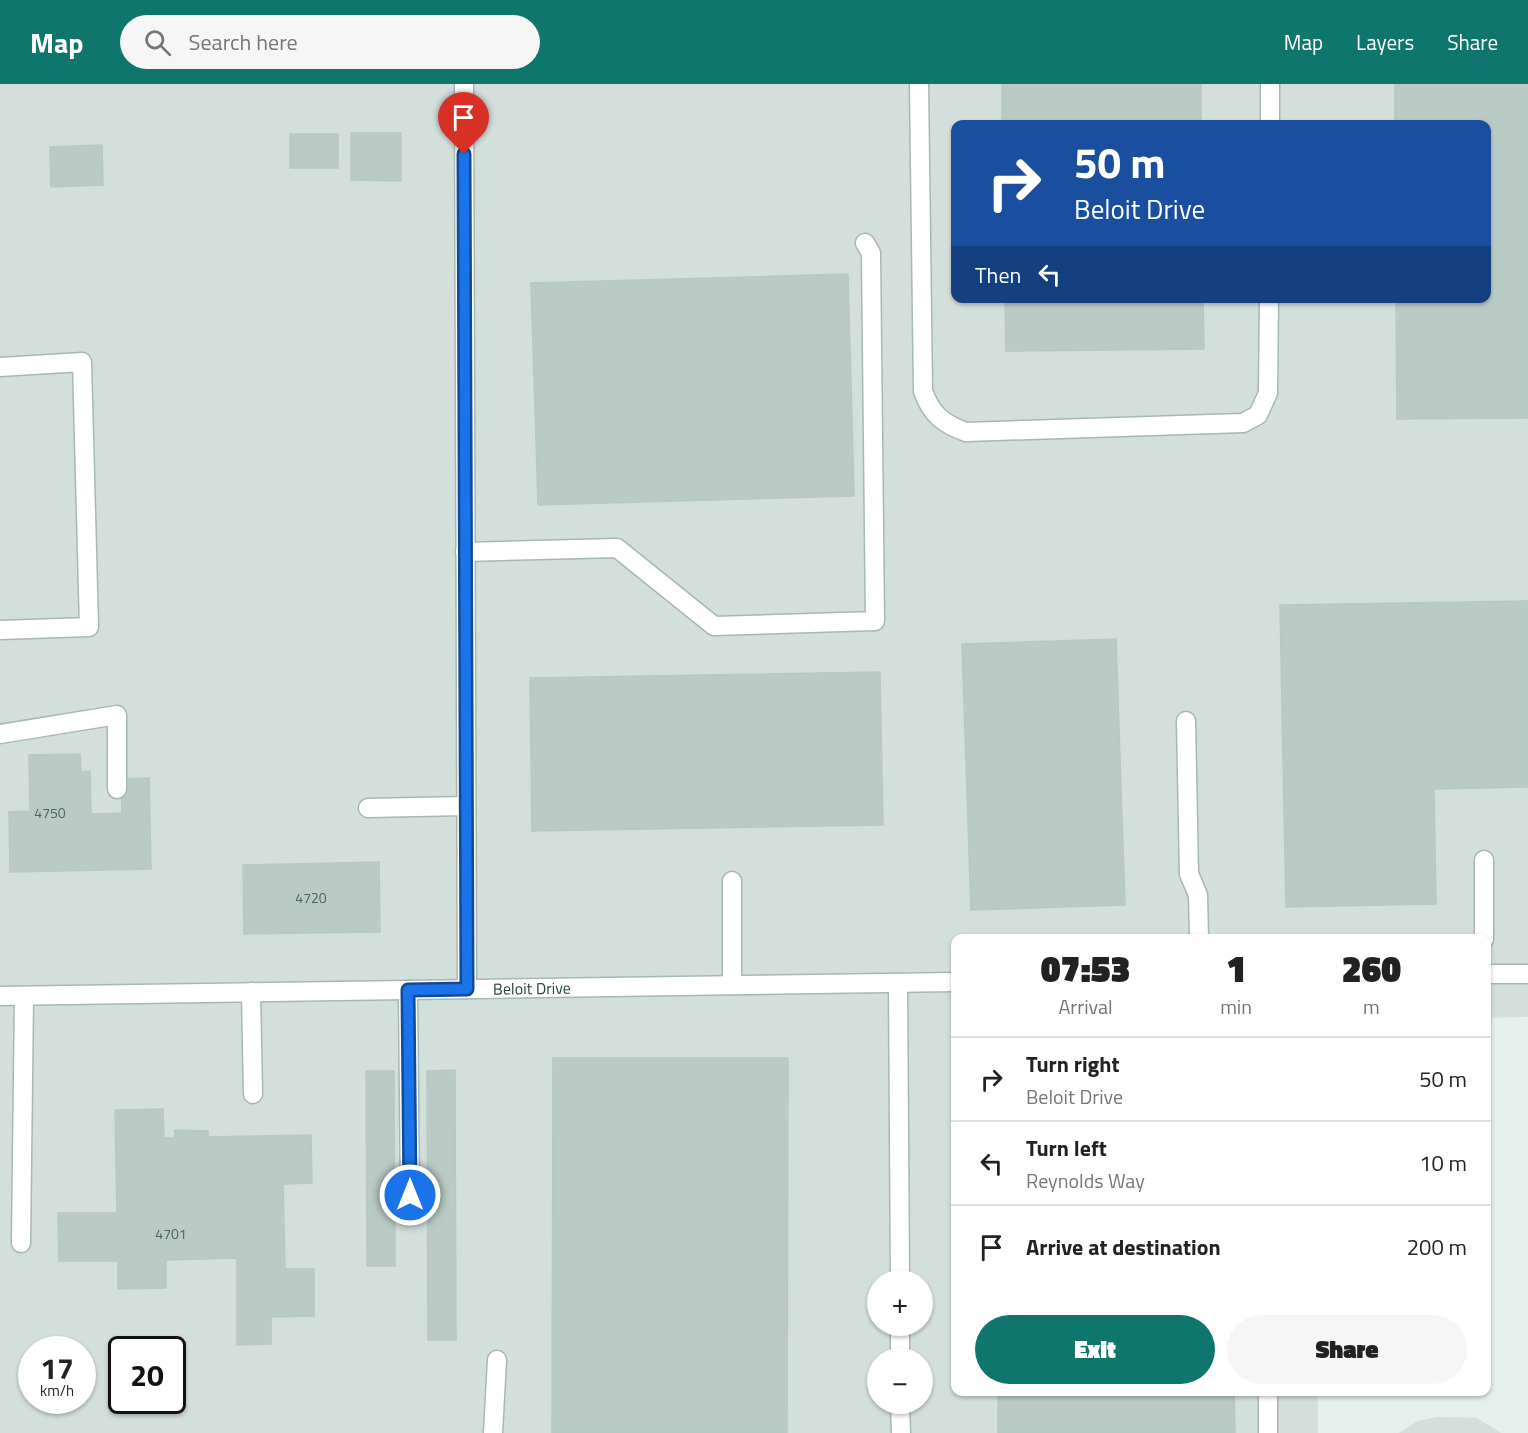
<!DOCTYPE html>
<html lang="en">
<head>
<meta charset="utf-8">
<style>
	body { margin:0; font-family:"Titillium Web",sans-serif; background:#f6f6f6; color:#222; height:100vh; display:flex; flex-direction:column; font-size:22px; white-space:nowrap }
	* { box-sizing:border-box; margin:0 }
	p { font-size:20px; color:#767676 }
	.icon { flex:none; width:33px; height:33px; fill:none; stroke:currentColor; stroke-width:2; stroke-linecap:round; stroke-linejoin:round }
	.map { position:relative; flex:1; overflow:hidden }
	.side { position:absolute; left:951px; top:850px; width:540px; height:462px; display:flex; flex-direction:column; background:#fff; border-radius:12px; box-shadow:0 2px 4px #0004 }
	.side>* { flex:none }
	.top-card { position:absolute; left:951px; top:36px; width:540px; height:183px; border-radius:12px; box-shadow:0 2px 4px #0004; background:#1a4fa0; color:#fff; overflow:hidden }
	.tools { position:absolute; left:867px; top:1186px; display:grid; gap:12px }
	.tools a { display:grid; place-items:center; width:66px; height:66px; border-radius:50%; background:#fff; box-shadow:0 2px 4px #0004; font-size:30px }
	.speed { position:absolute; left:18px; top:1252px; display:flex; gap:12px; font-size:30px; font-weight:700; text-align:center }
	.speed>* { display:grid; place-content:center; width:78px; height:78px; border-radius:50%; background:#fff; box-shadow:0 2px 4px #0004; line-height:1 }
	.speed small { font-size:15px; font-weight:400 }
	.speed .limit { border:3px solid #111; border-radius:9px; background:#fff; color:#111 }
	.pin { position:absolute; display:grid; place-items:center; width:51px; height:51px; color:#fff; margin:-62px -26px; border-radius:50% 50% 50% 0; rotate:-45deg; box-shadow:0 0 6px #0007 }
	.pin .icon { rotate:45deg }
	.me { position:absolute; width:66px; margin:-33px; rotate:0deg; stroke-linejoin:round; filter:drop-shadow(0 0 4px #0008) }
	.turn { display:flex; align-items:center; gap:21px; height:126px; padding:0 24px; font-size:27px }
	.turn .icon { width:78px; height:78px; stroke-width:2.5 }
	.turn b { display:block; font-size:42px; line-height:51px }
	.then { display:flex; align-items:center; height:57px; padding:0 24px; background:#0003; gap:12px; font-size:22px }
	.eta { display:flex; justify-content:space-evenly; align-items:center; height:102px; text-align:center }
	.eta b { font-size:36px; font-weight:800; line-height:42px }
	.button { display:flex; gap:12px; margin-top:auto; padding:12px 24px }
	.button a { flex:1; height:69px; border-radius:36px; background:#0f766e; color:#fff; font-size:24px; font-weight:800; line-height:69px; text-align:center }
	.button a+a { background:#f6f6f6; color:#222 }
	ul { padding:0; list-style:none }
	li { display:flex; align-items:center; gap:18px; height:84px; padding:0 24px; border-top:2px solid #e0e0e0 }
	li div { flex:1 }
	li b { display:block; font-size:22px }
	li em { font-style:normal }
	header { display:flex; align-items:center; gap:36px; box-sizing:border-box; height:84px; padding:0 30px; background:#0f766e; color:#fff }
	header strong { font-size:28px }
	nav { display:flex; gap:33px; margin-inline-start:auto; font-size:21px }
	.search { width:420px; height:54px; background:#f6f6f6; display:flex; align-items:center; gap:15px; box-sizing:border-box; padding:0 21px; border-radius:33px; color:#767676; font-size:22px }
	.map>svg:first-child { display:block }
	.built { fill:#d3dfdb; fill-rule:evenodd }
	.building { fill:#bacac5; stroke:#b6c9c3; stroke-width:1.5 }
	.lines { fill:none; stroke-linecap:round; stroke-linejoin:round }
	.minor-casing { stroke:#a7b8b3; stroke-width:21 }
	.minor { stroke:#fff; stroke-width:18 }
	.route-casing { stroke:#114b97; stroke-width:15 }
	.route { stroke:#1a73e8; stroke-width:10 }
	.labels { text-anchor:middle; stroke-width:4.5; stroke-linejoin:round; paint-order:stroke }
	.number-label { font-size:14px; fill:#48655f }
	.street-label { font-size:16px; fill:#22433d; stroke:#f6fbf9 }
</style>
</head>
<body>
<header>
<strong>Map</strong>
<div class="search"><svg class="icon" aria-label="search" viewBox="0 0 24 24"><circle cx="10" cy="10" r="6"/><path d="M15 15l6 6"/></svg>Search here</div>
<nav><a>Map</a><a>Layers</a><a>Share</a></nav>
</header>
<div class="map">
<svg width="1528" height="1349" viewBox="0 0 1528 1349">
	<rect width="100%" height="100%" fill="#e5efeb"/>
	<!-- built -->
	<path class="built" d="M0,0H1528V933L1487,934L1486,855H956V1308H1318V1349H0ZM956,40H1486V214H956ZM878,1197H922V1242H878ZM32,1266H82V1317H32ZM122,1266H172V1317H122ZM878,1275H922V1320H878Z
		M1437,1333L1477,1334L1501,1349H1399L1418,1337Z"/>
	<!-- building -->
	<path class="building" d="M1002,0H1201V40H1002Z
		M1395,0H1528V334L1397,335L1396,214H1486V40H1395Z
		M351,49H401V97L351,96Z
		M290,50H338V84H290Z
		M102,61L103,101L51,103L50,63Z
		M848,190L854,412L538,421L531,199Z
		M1005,214H1203L1204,265L1006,267Z
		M1528,517V703L1434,705L1436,820L1286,823L1280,521Z
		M1116,555L1125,821L971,826L962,560Z
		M880,588L883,741L532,747L530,594Z
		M80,670L81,688L90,687L91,730L122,729L121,695L149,694L151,785L10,788L9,728L30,727L29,671Z
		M379,778L380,848L244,850L243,781Z
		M553,974H788L787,1349H552Z
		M455,986L456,1256H428L427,987Z
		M366,987H394L395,1182H367Z
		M163,1025L164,1054H175V1046L208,1047V1053L311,1051L312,1099L283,1100L285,1185H314V1232L271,1233V1260L237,1261V1174L166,1176V1204L118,1205V1177H59L58,1129H117L115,1026Z
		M998,1308H1234L1235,1349H998Z"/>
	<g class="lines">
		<!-- minor casing -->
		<g class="minor-casing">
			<g id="minor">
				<path d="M464,0L467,905"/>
				<path d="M919,0L923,307C931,330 943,340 966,348L1243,339L1258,331L1268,309L1269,214"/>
				<path d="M1270,40V0"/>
				<path d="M0,283L82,278L89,543L0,546"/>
				<path d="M465,468L617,464L714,542L875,537L871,169L865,159"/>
				<path d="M1186,637L1189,790L1198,811L1199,855"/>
				<path d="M0,650L117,631V705"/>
				<path d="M368,724L466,722"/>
				<path d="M1484,776V855"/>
				<path d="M1486,890H1528"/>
				<path d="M898,899L900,1197"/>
				<path d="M732,901V797"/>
				<path d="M408,906L410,1111"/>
				<path d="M251,908L253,1010"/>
				<path id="s1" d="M0,912L956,898"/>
				<path d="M21,1159L24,912"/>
				<path d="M900,1242V1275"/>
				<path d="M900,1320L901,1349"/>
				<path d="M493,1349L497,1276"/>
				<path d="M1268,1349V1308"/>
			</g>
		</g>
		<!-- minor -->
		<use href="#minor" class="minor"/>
	</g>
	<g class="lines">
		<!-- route casing -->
		<g class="route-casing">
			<path id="route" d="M410,1111L408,906L467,905L464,70"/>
		</g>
		<!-- route -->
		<use href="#route" class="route"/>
	</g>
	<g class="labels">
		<!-- number labels -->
		<g class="number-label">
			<text x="50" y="734">4750</text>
			<text x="311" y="819">4720</text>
			<text x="171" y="1155">4701</text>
		</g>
		<!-- street labels -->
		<g class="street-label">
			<text dy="6" stroke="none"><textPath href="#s1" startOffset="532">Beloit Drive</textPath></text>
		</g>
	</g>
</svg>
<div class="tools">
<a>+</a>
<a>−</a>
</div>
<div class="speed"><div>17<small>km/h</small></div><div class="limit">20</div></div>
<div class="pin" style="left:464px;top:70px;background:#d93025"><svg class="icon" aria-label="arrive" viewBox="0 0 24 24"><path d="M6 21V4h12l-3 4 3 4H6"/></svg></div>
<svg class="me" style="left:410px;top:1111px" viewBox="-20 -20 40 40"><circle r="17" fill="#1a73e8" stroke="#fff" stroke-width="3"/><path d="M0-11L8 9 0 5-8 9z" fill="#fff"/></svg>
<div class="top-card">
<div class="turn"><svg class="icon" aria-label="right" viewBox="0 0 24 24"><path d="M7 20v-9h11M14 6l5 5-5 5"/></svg><div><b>50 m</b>Beloit Drive</div></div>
<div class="then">Then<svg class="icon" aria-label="left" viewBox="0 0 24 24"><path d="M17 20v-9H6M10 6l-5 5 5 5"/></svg></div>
</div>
<section class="side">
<div class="eta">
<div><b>07:53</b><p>Arrival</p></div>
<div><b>1</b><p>min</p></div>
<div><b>260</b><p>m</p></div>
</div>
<ul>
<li><svg class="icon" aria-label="right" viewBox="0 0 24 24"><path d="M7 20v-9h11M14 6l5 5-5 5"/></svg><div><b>Turn right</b><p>Beloit Drive</p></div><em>50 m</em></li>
<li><svg class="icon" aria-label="left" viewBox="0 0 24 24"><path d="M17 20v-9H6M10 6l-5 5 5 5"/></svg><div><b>Turn left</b><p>Reynolds Way</p></div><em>10 m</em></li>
<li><svg class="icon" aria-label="arrive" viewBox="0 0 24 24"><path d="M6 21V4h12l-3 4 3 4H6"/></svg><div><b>Arrive at destination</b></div><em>200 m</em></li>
</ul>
<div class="button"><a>Exit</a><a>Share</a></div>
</section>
</div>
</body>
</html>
